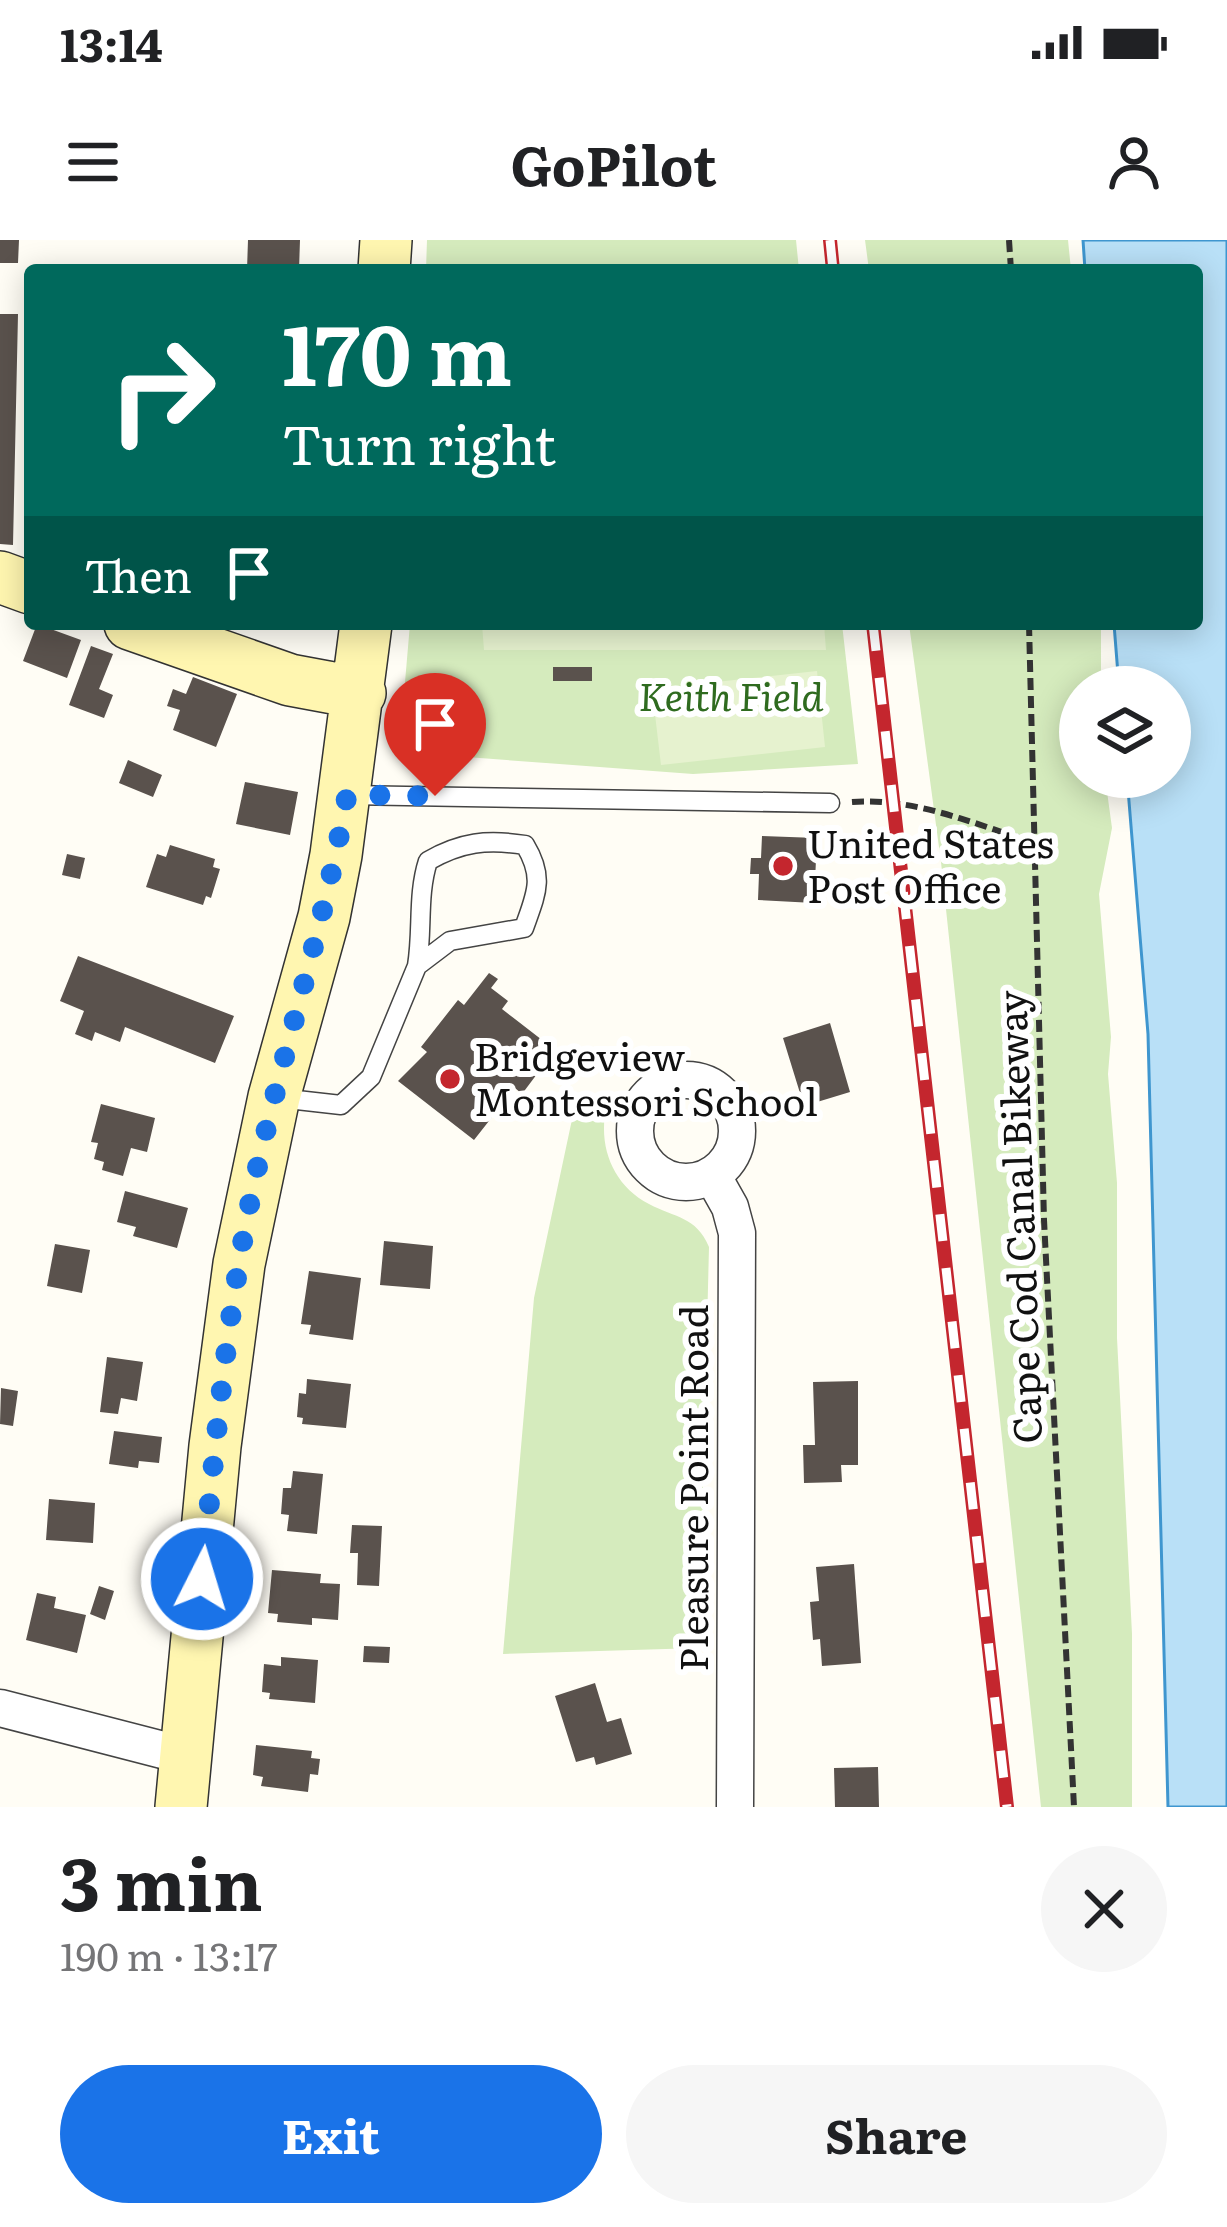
<!DOCTYPE html>
<html lang="en">
<head>
<meta charset="utf-8">
<style>
	body { margin:0; font-family:Literata,serif; background:#f6f6f6; color:#202124; height:100vh; display:flex; flex-direction:column; font-size:45px; white-space:nowrap }
	* { box-sizing:border-box; margin:0 }
	p { font-size:39px; color:#757577 }
	.icon { flex:none; width:66px; height:66px; fill:none; stroke:currentColor; stroke-width:2; stroke-linecap:round; stroke-linejoin:round }
	.map { position:relative; height:1567px; overflow:hidden }
	.side { display:flex; flex-direction:column; background:#fff; flex:1 }
	.side>* { flex:none }
	.guide { position:absolute; left:24px; top:24px; width:1179px; height:366px; border-radius:12px; box-shadow:0 6px 30px #0003; background:#00695c; color:#fff; overflow:hidden }
	.controls { position:absolute; left:1059px; top:426px; display:grid; gap:24px }
	.controls a { display:grid; place-items:center; width:132px; height:132px; border-radius:50%; background:#fff; box-shadow:0 6px 30px #0003; font-size:60px }
	.pin { position:absolute; display:grid; place-items:center; width:102px; height:102px; color:#fff; margin:-123px -51px; border-radius:50% 50% 50% 0; rotate:-45deg; box-shadow:0 0 12px #0007 }
	.pin .icon { rotate:45deg }
	.me { position:absolute; width:132px; margin:-66px; rotate:5deg; stroke-linejoin:round; filter:drop-shadow(0 0 9px #0008) }
	.turn { display:flex; align-items:center; gap:42px; height:252px; padding:0 60px; font-size:54px }
	.turn .icon { width:156px; height:156px; stroke-width:2.5 }
	.turn b { display:block; font-size:84px; line-height:102px }
	.then { display:flex; align-items:center; height:114px; padding:0 60px; background:#0003; gap:24px; font-size:45px }
	.round { display:grid; place-items:center; flex:none; width:126px; height:126px; border-radius:63px; background:#f6f6f6 }
	.head { display:flex; align-items:center; justify-content:space-between; height:204px; padding:0 60px }
	h1 { font-size:72px; font-weight:700; line-height:90px }
	.cta { display:flex; gap:24px; margin-top:auto; padding:24px 60px }
	.cta a { flex:1; height:138px; border-radius:72px; background:#1a73e8; color:#fff; font-size:48px; font-weight:700; line-height:138px; text-align:center }
	.cta a+a { background:#f6f6f6; color:#202124 }
	.status { display:flex; justify-content:space-between; align-items:center; height:84px; padding:0 60px; background:#fff; direction:ltr }
	.status svg { height:33px; fill:currentColor }
	header { display:flex; justify-content:space-between; align-items:center; height:156px; padding:0 60px; background:#fff; font-size:54px; font-weight:700 }
	.map>svg:first-child { display:block }
	.green { fill:#d5ebbd }
	.pitch { fill:#e6f2cf }
	.water { fill:#b9e0f7; stroke:#3f96cf; stroke-width:3 }
	.building { fill:#5a524d }
	.lines { fill:none; stroke-linecap:round; stroke-linejoin:round }
	.lane-casing { stroke:#444; stroke-width:21 }
	.street-casing { stroke:#444; stroke-width:39 }
	.secondary-casing { stroke:#333; stroke-width:54 }
	.path { stroke:#333; stroke-width:6; stroke-dasharray:12 6; stroke-linecap:butt }
	.lane { stroke:#fff; stroke-width:18 }
	.street { stroke:#fff; stroke-width:36 }
	.secondary { stroke:#fff6b0; stroke-width:51 }
	.rail-casing { stroke:#c4262e; stroke-width:14 }
	.rail { stroke:#fff; stroke-width:9; stroke-dasharray:27; stroke-linecap:butt }
	.route { stroke:#1a73e8; stroke-width:21; stroke-dasharray:0 37.8 }
	.poi-dot { fill:#c4262e; stroke:#fff; stroke-width:4.5 }
	.labels { text-anchor:middle; stroke-width:12; stroke-linejoin:round; paint-order:stroke }
	.park-label { font-size:39px; font-style:italic; fill:#2f6b1f; stroke:#fff }
	.poi-label { font-size:39px; fill:#111; stroke:#fff; text-anchor:start }
	.street-label { font-size:39px; fill:#111; stroke:#fff }
</style>
</head>
<body>
<div class="status"><b>13:14</b><svg viewBox="0 0 49 12"><path d="M0 12V9h3v3zM5 12V6h3v6zM10 12V3h3v9zM15 12V0h3v12zM26 1h20v11H26zM47 4h2v5h-2z"/></svg></div>
<header><svg class="icon" aria-label="menu" viewBox="0 0 24 24"><path d="M4 6h16M4 12h16M4 18h16"/></svg>GoPilot<svg class="icon" aria-label="person" viewBox="0 0 24 24"><circle cx="12" cy="8" r="4"/><path d="M4 21q1-7 8-7t8 7"/></svg></header>
<div class="map">
<svg width="1227" height="1567" viewBox="0 0 1227 1567">
	<rect width="100%" height="100%" fill="#fffdf5"/>
	<!-- green -->
	<path class="green" d="M427,0H796L799,30H426Z
		M865,0H1068L1071,30H869Z
		M410,384H842L858,524L693,534L399,512Z
		M909,384H1101V447H1080V537H1105L1112,588L1099,654L1111,797L1108,834L1117,943V1098L1132,1394V1567H1041L941,622Z
		M577,856L607,865C597,904 612,945 649,964C675,978 696,976 709,1007L699,1408L503,1414L534,1058Z"/>
	<!-- pitch -->
	<path class="pitch" d="M482,384H824L826,410H484Z
		M817,431L825,507L661,525L652,449Z"/>
	<!-- water -->
	<path class="water" d="M1083,0H1227V1567H1168L1148,794L1127,537H1170V447H1119L1114,384H1197V30H1085Z"/>
	<!-- building -->
	<path class="building" d="M0,0H19L18,23H0Z
		M248,0H300L299,30H247Z
		M0,74H18L13,305L0,304Z
		M37,384L81,400L67,438L23,421Z
		M91,406L113,414L99,449L113,455L104,478L69,465Z
		M553,427H592V441H553Z
		M193,437L237,454L216,507L173,490L180,470L167,466L173,449L186,454Z
		M431,475L448,479L441,505L424,501Z
		M128,520L162,535L153,557L119,543Z
		M245,542L298,552L290,595L236,584Z
		M762,596L817,598L814,663L758,660L759,634H750L751,618H761Z
		M170,605L215,619L213,627L220,629L211,658L206,656L203,665L146,647L157,614L166,617Z
		M67,614L85,618L80,639L62,635Z
		M78,716L234,776L215,823L125,787L120,802L95,792L92,801L75,794L84,771L60,761Z
		M489,733L498,739L491,748L508,761L502,769L555,810L522,854L515,848L474,900L398,841L427,812L421,807L458,760L464,765Z
		M830,783L850,852L804,866L783,798Z
		M101,864L155,878L147,912L131,908L123,936L102,930L104,922L94,919L98,903L91,902Z
		M125,951L188,968L177,1008L133,996L136,987L117,982Z
		M384,1001L433,1006L430,1049L380,1045Z
		M55,1004L90,1010L82,1053L47,1046Z
		M309,1031L361,1038L353,1100L309,1094L311,1085L301,1084Z
		M107,1117L143,1122L137,1161L121,1158L118,1174L100,1172Z
		M307,1139L351,1144L346,1188L302,1184L303,1178L297,1177L299,1153L306,1154Z
		M858,1141V1225H841L842,1242L804,1243L803,1205H815L813,1142Z
		M1,1148L18,1151L13,1186L0,1184Z
		M114,1191L162,1197L159,1223L139,1221L138,1228L109,1224Z
		M293,1231L323,1234L317,1294L287,1291L289,1275L281,1274L283,1248H291Z
		M49,1259L95,1263L93,1303L46,1300Z
		M352,1285L382,1286L379,1346L357,1345L358,1313H350Z
		M854,1324L861,1423L822,1426L820,1399L813,1400L810,1362L819,1361L816,1327Z
		M272,1330L321,1334L320,1343L340,1344L338,1380L312,1378V1385L277,1382L278,1374L268,1373Z
		M99,1346L114,1351L105,1380L90,1374Z
		M37,1353L56,1357L54,1368L86,1375L77,1413L26,1400Z
		M364,1406L390,1407L389,1423L363,1422Z
		M281,1417L318,1420L315,1463L269,1459L270,1453L262,1452L264,1424L281,1426Z
		M595,1443L607,1482L621,1478L632,1514L596,1525L594,1517L576,1522L555,1456Z
		M256,1505L312,1511L311,1518L320,1519L318,1535L310,1534L308,1552L261,1546L263,1537L253,1535Z
		M878,1527L879,1567H835L834,1528Z"/>
	<g class="lines">
		<!-- lane casing -->
		<g class="lane-casing">
			<path id="lane" d="M347,555L830,563
				M279,858L341,865L371,837L417,726L450,701L524,688C536,654 545,638 525,605C487,599 461,602 428,621C417,655 423,690 417,726"/>
		</g>
		<!-- street casing -->
		<g class="street-casing">
			<path id="street" d="M635 891a51 51 0 1 1 102 0a51 51 0 1 1-102 0Z
				M712,935L730,967L737,993L735,1567
				M0,1468L186,1516"/>
		</g>
		<!-- secondary casing -->
		<g class="secondary-casing">
			<path id="secondary" d="M384,30L386,0
				M0,337L30,348
				M130,384L290,440L360,453
				M181,1567L215,1206L239,1024L274,857L324,677L336,615L366,384"/>
		</g>
		<!-- path -->
		<path class="path" d="M1009,0L1011,30
			M1029,384L1044,980L1074,1567
			M852,562C914,557 977,585 1035,603"/>
		<!-- lane -->
		<use href="#lane" class="lane"/>
		<!-- street -->
		<use href="#street" class="street"/>
		<!-- secondary -->
		<use href="#secondary" class="secondary"/>
		<!-- rail casing -->
		<g class="rail-casing">
			<path id="rail" d="M830,0L833,30
				M873,384L1007,1567"/>
		</g>
		<!-- rail -->
		<use href="#rail" class="rail"/>
	</g>
	<g class="lines">
		<!-- route -->
		<path class="route" d="M202,1339C215,1208 226,1077 253,948C281,815 324,688 347,555L435,556"/>
	</g>
	<!-- markers -->
	<g class="poi-dot">
		<circle cx="783" cy="626" r="12"/>
		<circle cx="450" cy="839" r="12"/>
	</g>
	<g class="labels">
		<!-- park labels -->
		<g class="park-label">
			<text x="731" y="471">Keith Field</text>
		</g>
		<!-- poi labels -->
		<g class="poi-label">
			<text x="807" y="618">United States<tspan x="807" dy="45">Post Office</tspan></text>
			<text x="474" y="831">Bridgeview<tspan x="474" dy="45">Montessori School</tspan></text>
		</g>
		<!-- street labels -->
		<g class="street-label">
			<text transform="translate(1020 977) rotate(-92)" y="14">Cape Cod Canal Bikeway</text>
			<text transform="translate(694 1248) rotate(-90)" y="14">Pleasure Point Road</text>
		</g>
	</g>
</svg>
<div class="controls">
<a><svg class="icon" aria-label="layers" viewBox="0 0 24 24"><path d="M12 4l9 5-9 5-9-5zM3 14l9 5 9-5"/></svg></a>
</div>
<div class="pin" style="left:435px;top:556px;background:#d93025"><svg class="icon" aria-label="arrive" viewBox="0 0 24 24"><path d="M6 21V4h12l-3 4 3 4H6"/></svg></div>
<svg class="me" style="left:202px;top:1339px" viewBox="-20 -20 40 40"><circle r="17" fill="#1a73e8" stroke="#fff" stroke-width="3"/><path d="M0-11L8 9 0 5-8 9z" fill="#fff"/></svg>
<div class="guide">
<div class="turn"><svg class="icon" aria-label="right" viewBox="0 0 24 24"><path d="M7 20v-9h11M14 6l5 5-5 5"/></svg><div><b>170 m</b>Turn right</div></div>
<div class="then">Then<svg class="icon" aria-label="arrive" viewBox="0 0 24 24"><path d="M6 21V4h12l-3 4 3 4H6"/></svg></div>
</div>
</div>
<section class="side">
<div class="head"><div><h1>3 min</h1><p>190 m · 13:17</p></div><a class="round"><svg class="icon" aria-label="close" viewBox="0 0 24 24"><path d="M6 6l12 12M18 6L6 18"/></svg></a></div>
<div class="cta"><a>Exit</a><a>Share</a></div>
</section>
</body>
</html>
